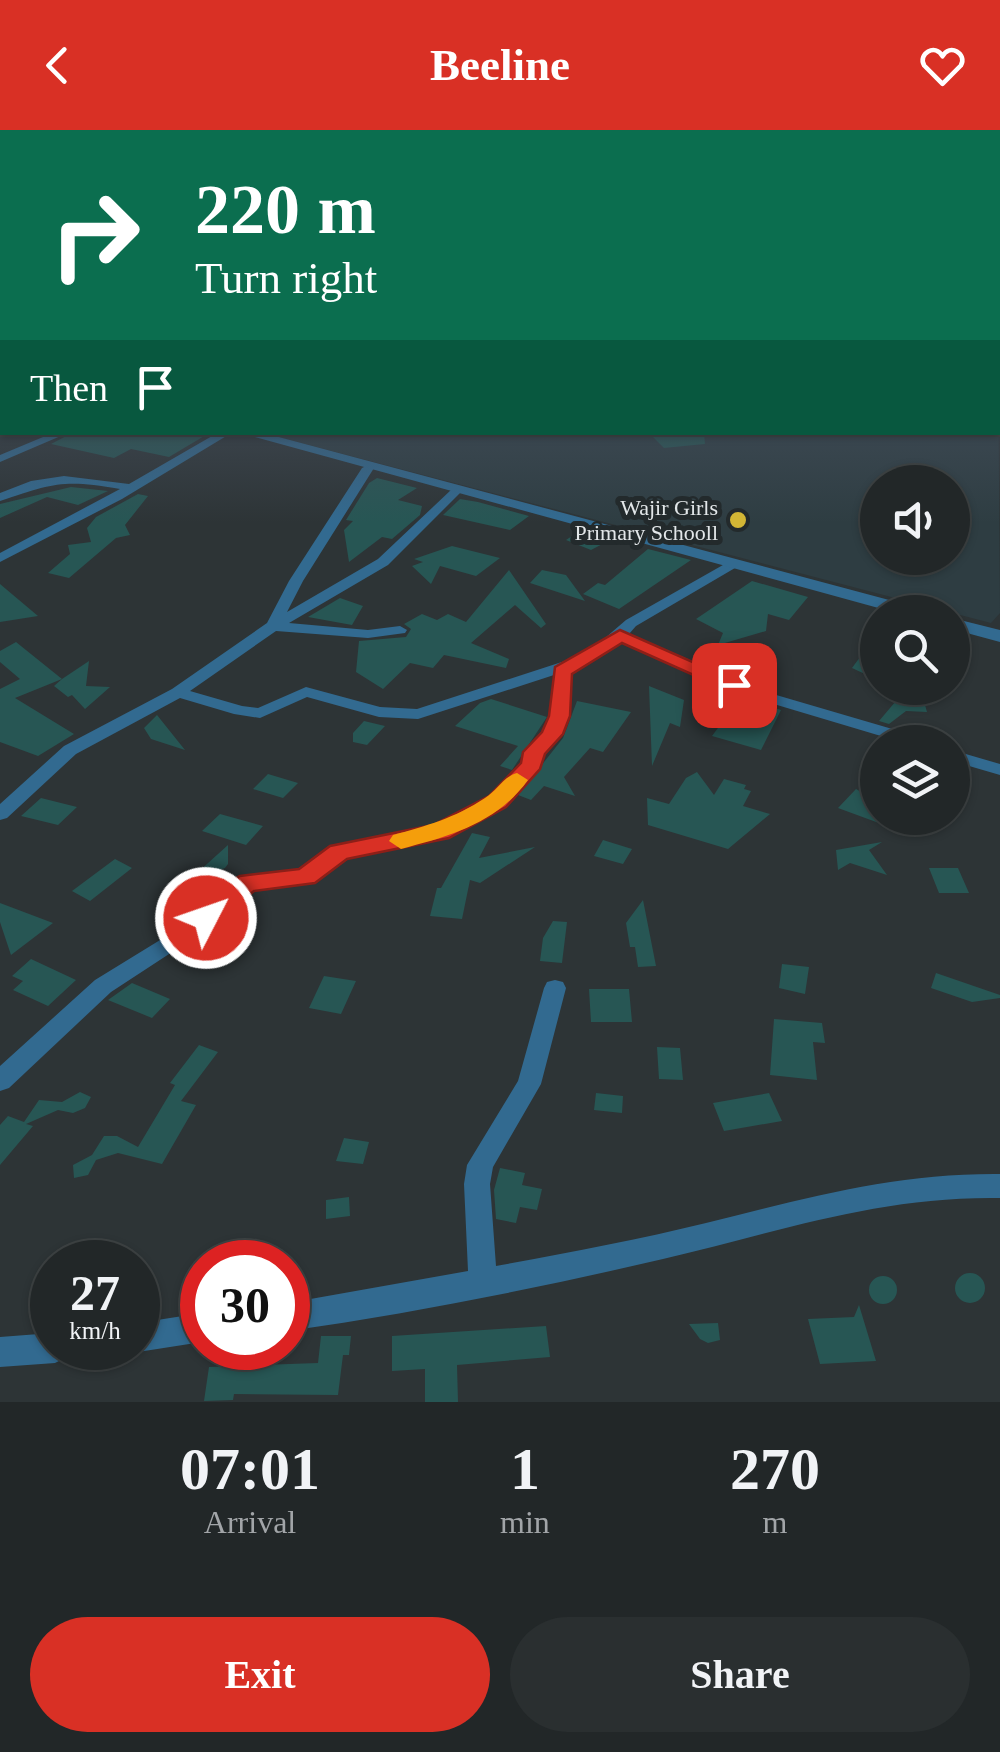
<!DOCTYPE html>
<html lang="en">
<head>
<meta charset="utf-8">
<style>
	body { margin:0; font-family:"Times New Roman",serif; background:#2a2f30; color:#f1f3f6; height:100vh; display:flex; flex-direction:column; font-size:38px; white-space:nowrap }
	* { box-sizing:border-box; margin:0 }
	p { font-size:32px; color:#a2a5a8 }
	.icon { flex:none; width:55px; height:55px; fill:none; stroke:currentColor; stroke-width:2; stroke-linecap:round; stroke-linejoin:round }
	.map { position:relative; height:1272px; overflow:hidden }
	.details { display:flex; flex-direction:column; background:#222728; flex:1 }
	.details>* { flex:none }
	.hud { position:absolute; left:0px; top:0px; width:1000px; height:305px; box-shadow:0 2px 8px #0004,0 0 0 2px #3f4445; background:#0b6e4f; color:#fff; overflow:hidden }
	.controls { position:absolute; left:860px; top:335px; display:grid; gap:20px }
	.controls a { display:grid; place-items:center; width:110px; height:110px; border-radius:50%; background:#222728; box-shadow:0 2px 8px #0004,0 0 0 2px #3f4445; font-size:50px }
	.speed { position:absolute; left:30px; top:1110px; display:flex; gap:20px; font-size:50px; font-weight:700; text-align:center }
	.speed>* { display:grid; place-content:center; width:130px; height:130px; border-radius:50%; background:#222728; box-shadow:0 2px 8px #0004,0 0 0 2px #3f4445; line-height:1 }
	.speed small { font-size:25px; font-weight:400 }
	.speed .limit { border:15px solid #d22; background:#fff; color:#111 }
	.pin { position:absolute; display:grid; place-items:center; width:85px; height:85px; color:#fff; margin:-42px; border-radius:20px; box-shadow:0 5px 15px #0006 }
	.me { position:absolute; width:110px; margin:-55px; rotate:49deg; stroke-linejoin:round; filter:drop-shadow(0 0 8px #0008) }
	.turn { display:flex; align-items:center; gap:35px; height:210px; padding:0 30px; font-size:45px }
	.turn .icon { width:130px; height:130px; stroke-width:2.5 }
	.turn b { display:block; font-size:70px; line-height:85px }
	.then { display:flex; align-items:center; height:95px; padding:0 30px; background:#0003; gap:20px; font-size:38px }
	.eta { display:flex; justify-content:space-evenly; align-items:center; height:170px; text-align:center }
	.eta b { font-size:60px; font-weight:700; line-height:70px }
	.primary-button { display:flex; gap:20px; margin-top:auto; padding:20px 30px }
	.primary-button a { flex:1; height:115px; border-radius:60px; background:#d93025; color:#fff; font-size:40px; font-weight:700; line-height:115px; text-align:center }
	.primary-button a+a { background:#2a2f30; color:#f1f3f6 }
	header { display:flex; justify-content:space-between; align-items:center; height:130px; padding:0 30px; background:#d93025; color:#fff; font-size:45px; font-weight:700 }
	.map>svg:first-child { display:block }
	.built { fill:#2e3d42; fill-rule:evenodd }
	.building { fill:#275654 }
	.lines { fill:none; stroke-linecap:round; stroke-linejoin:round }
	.minor { fill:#326a90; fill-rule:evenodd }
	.tertiary { fill:#326a90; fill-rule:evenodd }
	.secondary { stroke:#2188c3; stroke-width:25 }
	.route { fill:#d93025; stroke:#8d1f18; stroke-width:2.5 }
	.slow { fill:#f59e0b }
	.poi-dot { fill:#d3b635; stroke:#232a2c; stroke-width:4 }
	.labels { text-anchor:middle; stroke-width:10; stroke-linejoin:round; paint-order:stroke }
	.far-poi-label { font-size:22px; fill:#e3e7e9; stroke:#232a2c; text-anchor:end }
</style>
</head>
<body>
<header><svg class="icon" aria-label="back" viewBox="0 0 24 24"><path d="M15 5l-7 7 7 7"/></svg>Beeline<svg class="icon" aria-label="heart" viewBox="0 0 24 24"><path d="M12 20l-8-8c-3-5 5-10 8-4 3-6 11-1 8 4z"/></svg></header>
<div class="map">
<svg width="1000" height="1272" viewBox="0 0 1000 1272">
	<rect width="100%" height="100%" fill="#2d3436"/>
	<!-- built -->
	<path class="built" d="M998,217L1000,483L991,493L263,303L998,302ZM878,352H952V428H878Z"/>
	<!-- building -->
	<path class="building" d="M74,302H211L169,327L131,319L114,328L51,314Z
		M648,302H704L705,314L664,318Z
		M377,348L417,358L398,370L422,376L420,385L392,409L382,407L349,432L344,400L353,391L346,390L369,353Z
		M71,357L108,361L78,375L47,367L0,388V374Z
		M138,364L148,366L125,395L130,405L116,408L69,448L48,443L70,424L68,415L91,412L87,398L96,387Z
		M460,369L478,372L529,386L510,400L443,385Z
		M581,400L607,408L612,409L591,420L566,410Z
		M452,416L500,428L476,446L440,436L431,454L412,436L423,432L414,429Z
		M648,419L691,430L619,479L583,464L598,453L605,455Z
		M509,440L546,494L541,498L515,475L471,513L509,529L506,538L444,525L433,538L410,533L383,559L356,542L359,511L406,507L411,499L404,494L422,484L437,490L448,484L466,492Z
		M542,440L566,445L585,471L530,453Z
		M752,451L808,467L789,490L768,484L766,501L718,515L723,503L696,489Z
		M0,454L38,486L0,492Z
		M340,468L363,476L352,495L308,487Z
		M16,512L62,549L89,531L86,556L110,557L85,579L72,565L68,567L54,556L62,549L15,568L74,604L38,626L0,612V559L20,549L0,532V521Z
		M866,519L874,520L878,525V550L852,538Z
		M649,556L684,570L680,597L670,593L652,636Z
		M907,558L921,561L927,582L906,581L889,594L879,591Z
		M741,567L781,580L761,620L712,606Z
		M491,569L547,587L512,640L500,636L518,616L455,596L480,573Z
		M577,571L631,582L603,622L590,618L564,647L575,666L544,656L531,670L518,665L563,608Z
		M157,585L185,620L151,609L144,598Z
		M364,591L385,596L367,615L353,612V603Z
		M697,642L714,665L724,649L746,655L744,659L751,661L743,676L770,684L728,719L648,695L647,668L669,674L686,648Z
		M268,644L298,653L283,668L253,659Z
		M856,659L874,669L867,674L878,680V688H890L887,696L838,678Z
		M41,668L77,677L58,695L21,686Z
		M220,684L263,696L246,715L202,701Z
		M472,703L490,707L479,728L535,717L480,753L470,750L462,789L430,786L437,758H441Z
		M603,710L632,719L623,734L594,726Z
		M882,712L869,720L887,745L850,733L838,740L836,720Z
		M228,715V734L225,738L187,752Z
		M115,729L132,738L90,771L72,761Z
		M929,738H958L969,763H939Z
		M643,770L656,836L638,837L635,817H630L626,793Z
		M0,773L53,793L11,825L0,792Z
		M553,791L567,792L562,833L540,831L543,808Z
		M31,829L76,850L48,876L13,860L23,851L12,846Z
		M782,834L809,837L805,864L779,858Z
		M936,843L1000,865V868L972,872L931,858Z
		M324,846L356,851L341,884L309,878Z
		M132,853L170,869L152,888L108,870Z
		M589,859H629L632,892H591Z
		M774,889L822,893L825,913L813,912L817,950L770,945Z
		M199,915L218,922L181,971L196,975L162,1034L118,1023L96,1030L88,1045L74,1048L73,1035L92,1025L104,1006H117L138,1017L175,955L170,953Z
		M657,917L680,918L683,950L659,949Z
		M80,962L91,967L85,978L73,983L58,980L26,994L33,996L0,1035V995L8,986L24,992L39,970L62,972Z
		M596,963L623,966L622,983L594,980Z
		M769,963L782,991L724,1001L713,973Z
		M344,1008L369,1012L363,1034L336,1031Z
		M500,1038L525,1043L522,1055L542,1059L537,1080L520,1077L516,1093L496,1089L494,1060Z
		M349,1067L350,1086L326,1089V1070Z
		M955 1158a15 15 0 1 1 30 0a15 15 0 1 1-30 0Z
		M869 1160a14 14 0 1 1 28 0a14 14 0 1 1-28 0Z
		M859,1175L876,1231L820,1234L808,1189L854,1187Z
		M718,1193L720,1210L708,1213L700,1209L689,1194Z
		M546,1196L550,1227L457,1235L458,1272H425V1239L392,1241V1206Z
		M321,1206H351L349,1225H343L338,1265L234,1264L233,1270L204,1271L209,1237L318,1233Z"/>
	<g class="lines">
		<!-- minor -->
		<path class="minor" d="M55,302H70L0,332V325Z
			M219,302H233L122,369L0,432V423L120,359C64,349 53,353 0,371V363L31,351L64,346L129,354Z
			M368,335L374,338L303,451L287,482L378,429L452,359L462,361L388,435L289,493L368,500L400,496L407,500L405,503L368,508L276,501L190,561L242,576L258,578L306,557L380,577L417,579L574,528L598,514L626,490L730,431L737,435L735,438L636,496L629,504L766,562L923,608L926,612H901L754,568L621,512L597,528L570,541L567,586L560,605L542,624L538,638L504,675L447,706L345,727L312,752L305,754L247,762L192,809L111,862L9,958L0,961V936L95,850L178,799L234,751L300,741L332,717L435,697L492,667L524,633L528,619L544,603L551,586L554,545L418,589L379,587L307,567L260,588L234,584L180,568L76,624L7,688L0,690V674L64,616L172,559L267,493L289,451L362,338Z
			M952,620L1000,634V645L952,631Z
			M555,850L563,852L566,858L541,954L493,1037L490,1054L496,1136C566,1123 637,1110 706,1093C806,1068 896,1043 1000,1044V1068C879,1066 778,1102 663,1129C539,1158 413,1183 288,1201V1173L468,1141L464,1054L467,1035L518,951L544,858L547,852Z
			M202,1183V1212L138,1222L128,1218H138V1193Z
			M52,1203V1218H70L65,1228L55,1233L0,1237V1207Z"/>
		<!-- tertiary -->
		<path class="tertiary" d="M237,302H260L919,478L921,482H893Z
			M952,488L1000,500V512L952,499Z"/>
		<!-- secondary -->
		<path class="secondary" d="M0,284L2,283"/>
	</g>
	<!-- sky -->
	<linearGradient id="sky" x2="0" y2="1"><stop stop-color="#191d1e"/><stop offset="0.55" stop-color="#46505d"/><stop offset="1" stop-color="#46505d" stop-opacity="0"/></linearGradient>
	<rect width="1000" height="393" fill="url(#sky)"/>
	<!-- route -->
	<path class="route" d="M620,500L745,555L742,560H727L622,513L572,544L570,586L563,604L545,624L540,639L506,677L449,708L347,729L315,753L254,761L215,794H197L193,788L223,755L240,746L299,739L330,716L433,695L489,666L521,633L523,622L542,602L549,586L555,537Z"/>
	<!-- slow -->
	<path class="slow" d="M517,643L528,650C497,693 451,706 401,719L389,711L393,705C426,696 455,688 485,668C497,661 503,647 517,643Z"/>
	<!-- markers -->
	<circle class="poi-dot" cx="738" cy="390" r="10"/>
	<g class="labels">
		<!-- far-poi labels -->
		<g class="far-poi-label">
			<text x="718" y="385">Wajir Girls<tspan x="718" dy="25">Primary Schooll</tspan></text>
		</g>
	</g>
</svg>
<div class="controls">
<a><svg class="icon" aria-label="sound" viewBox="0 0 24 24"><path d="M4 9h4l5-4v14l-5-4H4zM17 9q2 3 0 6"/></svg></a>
<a><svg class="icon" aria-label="search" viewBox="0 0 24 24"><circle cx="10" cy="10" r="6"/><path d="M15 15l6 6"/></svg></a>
<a><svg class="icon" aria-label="layers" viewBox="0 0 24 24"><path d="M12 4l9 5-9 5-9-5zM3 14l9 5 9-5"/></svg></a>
</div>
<div class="speed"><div>27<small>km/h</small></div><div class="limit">30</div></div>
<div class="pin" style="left:734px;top:555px;background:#d93025"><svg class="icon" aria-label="arrive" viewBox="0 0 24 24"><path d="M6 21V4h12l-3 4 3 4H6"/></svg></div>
<svg class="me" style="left:206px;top:788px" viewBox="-20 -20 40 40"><circle r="17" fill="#d93025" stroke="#fff" stroke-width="3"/><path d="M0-11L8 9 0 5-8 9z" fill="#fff"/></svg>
<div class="hud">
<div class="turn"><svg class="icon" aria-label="right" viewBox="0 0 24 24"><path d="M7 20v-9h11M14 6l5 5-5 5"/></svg><div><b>220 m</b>Turn right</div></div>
<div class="then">Then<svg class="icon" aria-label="arrive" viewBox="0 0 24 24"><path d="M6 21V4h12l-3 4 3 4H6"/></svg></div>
</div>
</div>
<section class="details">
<div class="eta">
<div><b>07:01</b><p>Arrival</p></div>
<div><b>1</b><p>min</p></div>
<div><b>270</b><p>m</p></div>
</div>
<div class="primary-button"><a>Exit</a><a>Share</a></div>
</section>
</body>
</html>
